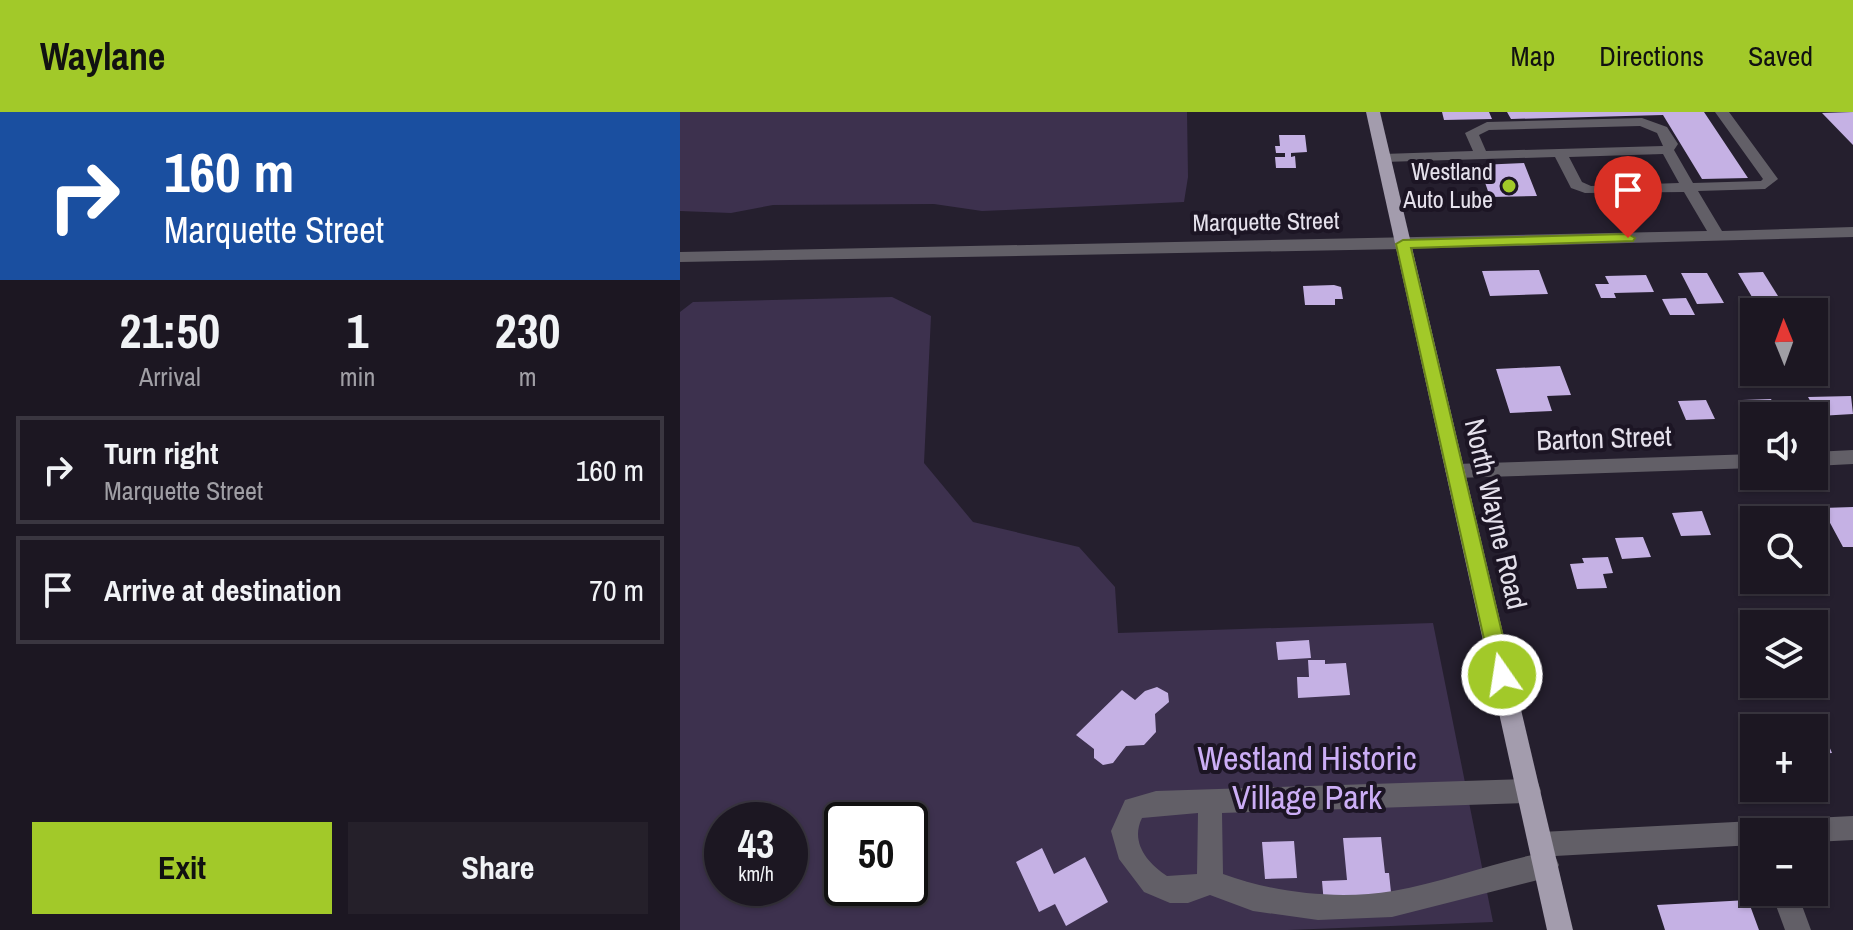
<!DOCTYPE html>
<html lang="en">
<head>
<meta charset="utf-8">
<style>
	body { margin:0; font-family:"Archivo Narrow",sans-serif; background:#25202a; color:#f1f3f6; height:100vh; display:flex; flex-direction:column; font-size:30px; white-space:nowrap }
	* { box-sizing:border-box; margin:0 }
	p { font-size:26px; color:#a09fa5 }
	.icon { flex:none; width:44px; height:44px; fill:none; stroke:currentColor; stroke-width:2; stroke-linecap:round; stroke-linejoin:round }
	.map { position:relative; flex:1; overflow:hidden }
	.sheet { display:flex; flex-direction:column; background:#1c1722; width:680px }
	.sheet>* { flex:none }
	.guide { background:#1a4fa0; color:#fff; overflow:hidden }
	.needle { width:52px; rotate:359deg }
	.controls { position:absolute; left:1060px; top:186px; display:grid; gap:16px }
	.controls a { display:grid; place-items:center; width:88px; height:88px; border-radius:0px; background:#1c1722; box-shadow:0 2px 6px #0004,0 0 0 2px #3a3640; font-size:40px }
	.speed { position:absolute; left:24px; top:690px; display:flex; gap:16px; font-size:40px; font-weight:700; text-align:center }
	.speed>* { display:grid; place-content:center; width:104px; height:104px; border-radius:50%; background:#1c1722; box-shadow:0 2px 6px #0004,0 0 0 2px #3a3640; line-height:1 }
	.speed small { font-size:20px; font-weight:400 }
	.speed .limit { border:4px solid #111; border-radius:12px; background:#fff; color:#111 }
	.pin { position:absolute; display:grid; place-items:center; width:68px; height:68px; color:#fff; margin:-82px -34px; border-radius:50% 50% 50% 0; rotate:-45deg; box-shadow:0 0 8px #0007 }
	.pin .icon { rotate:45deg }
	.me { position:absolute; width:88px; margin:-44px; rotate:347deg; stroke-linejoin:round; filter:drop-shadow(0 0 6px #0008) }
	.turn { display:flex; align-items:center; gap:28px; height:168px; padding:0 32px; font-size:36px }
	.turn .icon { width:104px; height:104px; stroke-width:2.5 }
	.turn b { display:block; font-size:56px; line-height:68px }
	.eta { display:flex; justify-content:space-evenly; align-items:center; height:136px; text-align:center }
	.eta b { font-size:48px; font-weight:700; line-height:56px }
	.button { display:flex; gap:16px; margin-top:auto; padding:16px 32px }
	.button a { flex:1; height:92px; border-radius:0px; background:#a2c929; color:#111; font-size:32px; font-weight:700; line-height:92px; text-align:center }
	.button a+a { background:#25202a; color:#f1f3f6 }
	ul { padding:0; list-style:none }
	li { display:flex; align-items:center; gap:24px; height:108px; margin:0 16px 12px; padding:0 16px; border:4px solid #3a3640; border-radius:0px }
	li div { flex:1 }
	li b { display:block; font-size:30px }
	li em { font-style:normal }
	header { display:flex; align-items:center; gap:48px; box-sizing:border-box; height:112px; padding:0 40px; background:#a2c929; color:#111 }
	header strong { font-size:38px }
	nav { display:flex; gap:44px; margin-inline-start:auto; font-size:28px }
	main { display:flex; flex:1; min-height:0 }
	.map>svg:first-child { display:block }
	.green { fill:#3d314e; fill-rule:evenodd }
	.building { fill:#c5b1e4 }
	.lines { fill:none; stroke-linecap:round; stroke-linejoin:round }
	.minor { fill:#625f67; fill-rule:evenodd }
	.major { fill:#a39cad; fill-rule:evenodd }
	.route { fill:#a2c929; stroke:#69831b; stroke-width:2 }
	.poi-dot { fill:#a2c929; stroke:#1c1524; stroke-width:3 }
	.labels { text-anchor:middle; stroke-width:8; stroke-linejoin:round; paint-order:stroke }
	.far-poi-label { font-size:24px; fill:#e5e1ec; stroke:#1c1524; text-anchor:end }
	.far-street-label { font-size:24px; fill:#e5e1ec; stroke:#1c1524 }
	.street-label { font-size:28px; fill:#e5e1ec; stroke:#1c1524 }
	.near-park-label { font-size:34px; fill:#ccaef6; stroke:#1c1524 }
</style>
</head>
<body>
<header>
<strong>Waylane</strong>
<nav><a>Map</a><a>Directions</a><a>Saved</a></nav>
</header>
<main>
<section class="sheet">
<div class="guide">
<div class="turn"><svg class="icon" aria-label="right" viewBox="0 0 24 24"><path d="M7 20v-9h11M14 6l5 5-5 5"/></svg><div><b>160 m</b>Marquette Street</div></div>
</div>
<div class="eta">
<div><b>21:50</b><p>Arrival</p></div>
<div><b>1</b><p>min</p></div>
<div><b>230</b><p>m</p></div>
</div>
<ul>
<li><svg class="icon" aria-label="right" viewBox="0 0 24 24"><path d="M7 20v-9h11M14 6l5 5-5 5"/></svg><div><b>Turn right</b><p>Marquette Street</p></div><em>160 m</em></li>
<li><svg class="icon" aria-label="arrive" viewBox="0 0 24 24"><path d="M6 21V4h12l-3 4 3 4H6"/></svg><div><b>Arrive at destination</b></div><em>70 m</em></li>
</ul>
<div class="button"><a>Exit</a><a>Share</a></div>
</section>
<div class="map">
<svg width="1173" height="818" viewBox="0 0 1173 818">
	<rect width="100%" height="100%" fill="#251f2e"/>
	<!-- green -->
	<path class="green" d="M0,0H507L508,65L504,90L302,99L254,92L93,93L51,101L0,99Z
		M212,185L251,204L244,351L293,410L399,435L435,475L438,521L753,511L813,810L608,818H0V200L13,190ZM42,708H110V776H42ZM162,708H230V776H162Z"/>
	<!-- building -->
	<path class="building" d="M762,0H809L812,7L764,8Z
		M827,0H1024L1068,66L1022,67L983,3L831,7Z
		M1173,0V33L1142,1Z
		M599,23H625L627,40L611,41V45L615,44L616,56H596L595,45H605V41H596L595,34H600Z
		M844,51L857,84L810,85L799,53Z
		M859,158L868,182L810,184L802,159Z
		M1083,160L1098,184L1072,185L1058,161Z
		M1001,161H1027L1044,191L1017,192Z
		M966,163L974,180L934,181L936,186H921L915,172H929L925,164Z
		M654,173L661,175L663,187H655V193H625L623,174Z
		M1006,186L1015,203H990L982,187Z
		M880,254L891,283L867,284L872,299L830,301L816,257Z
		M1171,284L1173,302L1139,304L1128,285Z
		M1091,287L1100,304L1071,306L1062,288Z
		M1026,288L1035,307L1006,308L998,289Z
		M1128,395L1134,408L1148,434H1134V408H1100L1094,396Z
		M1173,395V435H1163L1142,396Z
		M1022,399L1031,423L1001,424L992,401Z
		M963,425L971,445L942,447L935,426Z
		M1060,437H1074V467Z
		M928,445L933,461L923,462L927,476L897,477L890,452L904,451L902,446Z
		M629,528L631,546L598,548L596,530Z
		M628,548H645V552L666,551L670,583L618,586L617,565H629Z
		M477,575L488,581L489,590L475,602L476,620L464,633L446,634L433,651L423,653L414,646V637L396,623L442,578L455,588L465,579Z
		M1138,609L1152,641L1134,642V616H1105L1103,610Z
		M701,725L705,761H709L712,790L644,792L642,769L667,768L663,726Z
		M614,729L617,766L585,767L582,730Z
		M362,736L374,762L405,745L428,790L386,814L375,792L359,800L336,750Z
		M1068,788L1079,818H985L977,793Z"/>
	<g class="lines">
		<!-- minor -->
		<path class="minor" d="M1035,0H1049L1098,67L1085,77L1018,79L1042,119L1173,115V125L723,137L0,150V140L1027,119L1004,80L905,81L891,76L875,45L703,50L696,46L703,42L793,39L785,21L807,10L962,6L987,15L998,32L994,38L1013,71L1081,69L1083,67ZM960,14L977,21L983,34L806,39L799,23L809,18ZM983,42L999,71L911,74L902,70L889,45Z
			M1173,338V352L1134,354V340Z
			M1074,342V356L775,366L765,359L775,352Z
			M849,667L858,671L861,679L858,687L849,691L542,701L543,762C595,781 658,788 713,779C761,770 808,753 856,742L848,732L852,723L861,720L1074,709L1084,714L1094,708L1173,704V728L1134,730V720H1074V733L875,744L879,753L875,762L866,766L712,805L638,808L573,799L530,783L508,791H490L464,780L439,747L431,719L445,688L476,679ZM518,701L517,762L487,764C467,751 450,730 462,706Z
			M1091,780H1117L1131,818H1105Z"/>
		<!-- major -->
		<path class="major" d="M686,0H700L893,818H867Z"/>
	</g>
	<!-- route -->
	<path class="route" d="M948,122L955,126L953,129L731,136L832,563L829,569L822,572L815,569L812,563L716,132L723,128Z"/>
	<!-- markers -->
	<circle class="poi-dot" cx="829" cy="74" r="8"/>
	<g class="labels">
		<!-- far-poi labels -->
		<g class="far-poi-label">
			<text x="813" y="68">Westland<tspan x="813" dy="28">Auto Lube</tspan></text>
		</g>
		<!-- far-street labels -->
		<g class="far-street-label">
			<text transform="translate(586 110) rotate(-1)" y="8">Marquette Street</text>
		</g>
		<!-- street labels -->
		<g class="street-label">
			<text transform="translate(924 326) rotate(-2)" y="10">Barton Street</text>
			<text transform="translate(816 402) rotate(77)" y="10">North Wayne Road</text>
		</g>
		<!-- near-park labels -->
		<g class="near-park-label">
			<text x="627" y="658">Westland Historic<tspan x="627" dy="39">Village Park</tspan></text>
		</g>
	</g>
</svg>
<div class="controls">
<a><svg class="needle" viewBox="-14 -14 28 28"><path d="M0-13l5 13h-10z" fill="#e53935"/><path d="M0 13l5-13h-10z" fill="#a09fa5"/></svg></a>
<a><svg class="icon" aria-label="sound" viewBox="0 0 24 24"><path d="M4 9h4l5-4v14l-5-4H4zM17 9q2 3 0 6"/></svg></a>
<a><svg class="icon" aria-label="search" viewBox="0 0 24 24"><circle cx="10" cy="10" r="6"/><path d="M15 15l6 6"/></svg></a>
<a><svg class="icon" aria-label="layers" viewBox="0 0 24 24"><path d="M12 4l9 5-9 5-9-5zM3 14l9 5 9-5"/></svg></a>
<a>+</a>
<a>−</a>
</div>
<div class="speed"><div>43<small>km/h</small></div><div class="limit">50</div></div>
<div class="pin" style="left:948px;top:126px;background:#d93025"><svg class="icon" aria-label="arrive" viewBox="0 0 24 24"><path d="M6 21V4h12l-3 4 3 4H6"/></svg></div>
<svg class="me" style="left:822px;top:563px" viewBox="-20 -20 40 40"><circle r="17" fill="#a2c929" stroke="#fff" stroke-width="3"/><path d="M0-11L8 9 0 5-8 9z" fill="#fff"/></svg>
</div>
</main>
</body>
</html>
